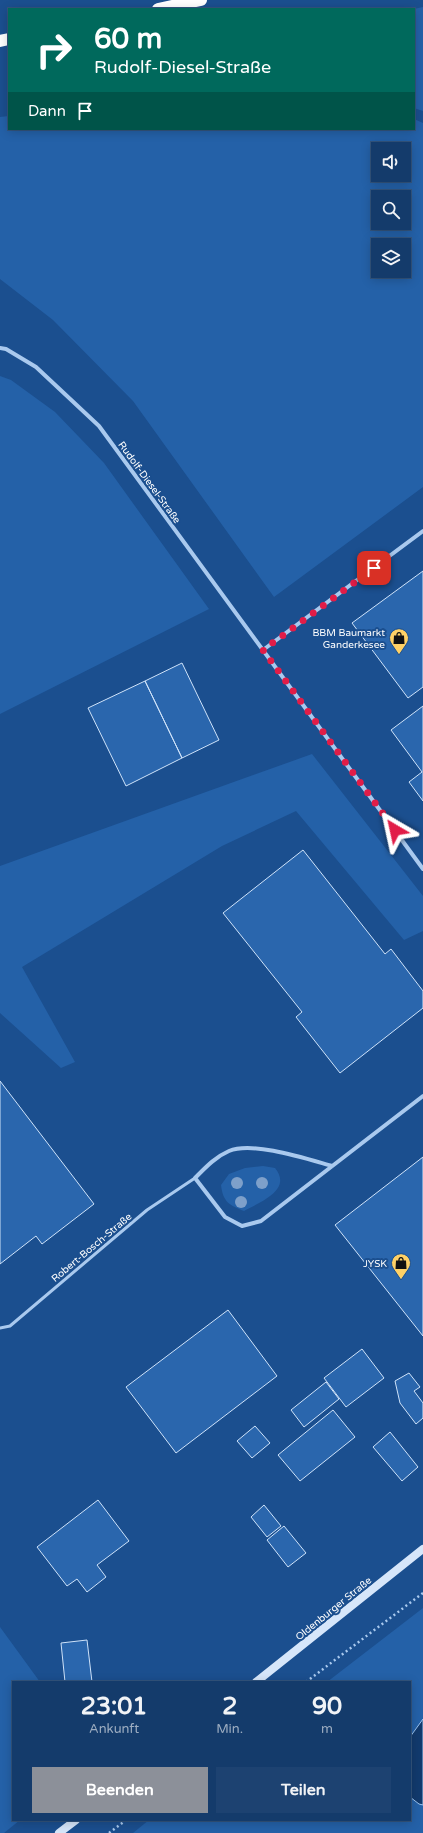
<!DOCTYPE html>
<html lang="de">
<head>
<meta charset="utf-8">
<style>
	body { margin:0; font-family:"Varela Round",sans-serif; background:#1d4271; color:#f1f3f6; height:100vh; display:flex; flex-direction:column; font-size:15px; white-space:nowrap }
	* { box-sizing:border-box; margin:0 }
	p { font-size:13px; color:#9dadc1 }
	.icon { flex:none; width:22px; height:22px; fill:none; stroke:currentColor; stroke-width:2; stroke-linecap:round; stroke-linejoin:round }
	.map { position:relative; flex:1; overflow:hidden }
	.side { position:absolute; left:12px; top:1681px; width:399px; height:140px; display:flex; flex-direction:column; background:#143b6b; border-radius:0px; box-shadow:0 2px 10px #0003,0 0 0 1px #33557e }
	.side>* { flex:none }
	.top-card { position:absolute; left:8px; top:8px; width:407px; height:122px; border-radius:0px; box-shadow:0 2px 10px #0003,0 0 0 1px #33557e; background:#00695c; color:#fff; overflow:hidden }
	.buttons { position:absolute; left:371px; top:142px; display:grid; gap:8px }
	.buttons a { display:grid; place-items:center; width:40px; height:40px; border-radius:0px; background:#143b6b; box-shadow:0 2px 10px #0003,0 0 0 1px #33557e; font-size:20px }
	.pin { position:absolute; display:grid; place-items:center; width:34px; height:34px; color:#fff; margin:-17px; border-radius:8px; box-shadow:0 2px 6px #0006 }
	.me { position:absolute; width:44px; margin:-22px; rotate:324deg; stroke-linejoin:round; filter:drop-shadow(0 0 3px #0008) }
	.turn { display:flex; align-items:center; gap:14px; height:84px; padding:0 20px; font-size:18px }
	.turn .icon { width:52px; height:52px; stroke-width:2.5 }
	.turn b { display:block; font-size:28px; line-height:34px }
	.then { display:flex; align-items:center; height:38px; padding:0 20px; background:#0003; gap:8px; font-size:15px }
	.eta { display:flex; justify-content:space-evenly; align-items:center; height:68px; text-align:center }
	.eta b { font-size:24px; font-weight:700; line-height:28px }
	.button { display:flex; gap:8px; margin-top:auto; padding:8px 20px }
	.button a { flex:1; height:46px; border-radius:0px; background:#8c9099; color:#fff; font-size:16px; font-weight:700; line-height:46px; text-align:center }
	.button a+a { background:#1d4271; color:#f1f3f6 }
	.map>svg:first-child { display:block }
	.green { fill:#2461a8; fill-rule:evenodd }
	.water { fill:#123a6d; stroke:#9cc4f0 }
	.building { fill:#2a66ad; stroke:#cfe3fa }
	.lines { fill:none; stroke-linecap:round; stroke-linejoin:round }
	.path { stroke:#a9c9ee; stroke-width:2.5; stroke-dasharray:2 3; stroke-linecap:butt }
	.lane { stroke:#a9c9ee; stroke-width:3 }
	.street { stroke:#a9c9ee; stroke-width:4 }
	.secondary { stroke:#d6e6fa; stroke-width:8 }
	.highway { stroke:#fff; stroke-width:12 }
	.tree { fill:#7ea0ca }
	.route { stroke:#e11d48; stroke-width:7; stroke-dasharray:0 12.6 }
	.labels { text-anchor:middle; stroke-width:4; stroke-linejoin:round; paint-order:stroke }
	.street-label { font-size:10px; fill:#fff; stroke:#1b4f8f }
	.poi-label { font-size:10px; fill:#fff; stroke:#1b4f8f; text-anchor:end }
</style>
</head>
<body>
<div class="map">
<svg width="423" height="1833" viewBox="0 0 423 1833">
	<rect width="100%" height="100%" fill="#1b4f8f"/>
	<!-- green -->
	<path class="green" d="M423,7V111L414,108V9Z
		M9,116V129H414V119L423,123V487L274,597L133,401L53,320L0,279V117ZM378,149H404V175H378ZM378,197H404V223H378ZM378,245H404V271H378Z
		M0,376L11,380L55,412L104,463L209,609L0,714Z
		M312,754L423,896V931L404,940L296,811L222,846L22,967L75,1062L61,1068L0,1013V866Z
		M263,1166L275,1168C293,1190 260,1202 244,1211C229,1205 223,1202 221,1185L229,1174L245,1168Z
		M423,1608V1719L410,1737V1682H327Z
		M0,1627L40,1682H13V1820H20L4,1833H0Z
		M410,1797L419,1804L423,1805V1833H133L149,1820H410Z"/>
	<!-- water -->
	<path class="water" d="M423,1719V1805L419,1804L410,1797V1737Z"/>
	<!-- building -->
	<path class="building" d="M423,571V687L408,698L352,623Z
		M182,663L219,740L182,758L145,681Z
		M145,681L182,758L126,786L88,708Z
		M423,706V801L409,782L422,772L391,730Z
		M303,850L385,954L391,949L423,991V1008L340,1073L296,1017L302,1012L223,913Z
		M0,1081L94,1204L42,1244L36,1236L0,1264Z
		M423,1157V1336L335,1225Z
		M228,1310L277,1376L176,1453L126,1387Z
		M362,1349L384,1378L346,1407L324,1378Z
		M409,1373L420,1387L414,1391L423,1403V1418L416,1424L400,1403L395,1381Z
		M326,1382L339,1399L304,1427L291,1410Z
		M333,1410L355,1437L300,1481L278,1455Z
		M255,1426L270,1443L252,1458L237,1441Z
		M390,1432L418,1467L402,1481L373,1447Z
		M98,1500L129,1541L97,1565L106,1577L87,1592L77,1579L67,1586L37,1547Z
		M264,1505L281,1526L267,1537L251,1517Z
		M284,1526L306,1553L288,1567L267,1540Z
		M87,1640L92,1682H65L61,1643Z"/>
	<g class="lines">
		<!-- path -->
		<path class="path" d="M306,1682L423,1593
			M109,1833L126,1820"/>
		<!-- lane -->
		<path class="lane" d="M0,1328L10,1326L147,1210L195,1178"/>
		<!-- street -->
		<path class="street" d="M0,348L6,349L36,367L99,426L423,869
			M263,650L423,531
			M332,1166C307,1159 253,1141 229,1151C215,1157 205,1168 195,1178L225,1217L242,1226L261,1221L423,1096"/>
		<!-- secondary -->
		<path class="secondary" d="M256,1682L423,1549
			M59,1833L76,1820"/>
		<!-- highway -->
		<path class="highway" d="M158,9L201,0
			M0,41L9,39"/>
	</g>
	<!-- trees -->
	<g class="tree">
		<circle cx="237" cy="1183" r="6"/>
		<circle cx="262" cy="1183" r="6"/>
		<circle cx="241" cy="1202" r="6"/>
	</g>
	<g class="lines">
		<!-- route -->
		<path class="route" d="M374,568L263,650L395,830"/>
	</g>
	<!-- icons -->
	<defs>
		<g id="shop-pin" transform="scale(1)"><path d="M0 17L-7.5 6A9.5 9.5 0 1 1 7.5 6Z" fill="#ffd166" stroke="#1b4f8f"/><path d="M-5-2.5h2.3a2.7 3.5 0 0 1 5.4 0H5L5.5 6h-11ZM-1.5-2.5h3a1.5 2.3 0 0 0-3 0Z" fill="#111"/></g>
	</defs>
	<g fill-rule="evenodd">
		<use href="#shop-pin" x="399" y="638"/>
		<use href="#shop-pin" x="401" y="1263"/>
	</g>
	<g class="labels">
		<!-- street labels -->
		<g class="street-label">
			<text transform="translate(150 482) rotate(54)" y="4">Rudolf-Diesel-Straße</text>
			<text transform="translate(91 1247) rotate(-40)" y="4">Robert-Bosch-Straße</text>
			<text transform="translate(333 1608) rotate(-39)" y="4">Oldenburger Straße</text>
		</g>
		<!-- poi labels -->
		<g class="poi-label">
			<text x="385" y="636">BBM Baumarkt<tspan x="385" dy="12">Ganderkesee</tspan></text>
			<text x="387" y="1267">JYSK</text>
		</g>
	</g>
</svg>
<div class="buttons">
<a><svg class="icon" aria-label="sound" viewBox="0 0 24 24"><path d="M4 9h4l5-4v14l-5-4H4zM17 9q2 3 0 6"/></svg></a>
<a><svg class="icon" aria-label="search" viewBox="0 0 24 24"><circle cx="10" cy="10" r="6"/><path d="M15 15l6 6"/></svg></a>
<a><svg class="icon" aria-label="layers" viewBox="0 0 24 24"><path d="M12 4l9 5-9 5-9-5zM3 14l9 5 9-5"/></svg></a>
</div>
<div class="pin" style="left:374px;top:568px;background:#d93025"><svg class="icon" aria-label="arrive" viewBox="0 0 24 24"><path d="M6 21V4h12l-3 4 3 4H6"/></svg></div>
<svg class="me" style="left:395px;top:830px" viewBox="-20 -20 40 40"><path d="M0-17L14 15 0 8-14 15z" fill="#e11d48" stroke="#fff" stroke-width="4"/></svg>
<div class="top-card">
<div class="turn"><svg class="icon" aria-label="right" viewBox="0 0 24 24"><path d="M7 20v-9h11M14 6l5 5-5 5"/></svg><div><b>60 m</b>Rudolf-Diesel-Straße</div></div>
<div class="then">Dann<svg class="icon" aria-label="arrive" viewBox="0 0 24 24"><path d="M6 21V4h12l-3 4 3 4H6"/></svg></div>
</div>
<section class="side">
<div class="eta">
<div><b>23:01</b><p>Ankunft</p></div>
<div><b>2</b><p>Min.</p></div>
<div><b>90</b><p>m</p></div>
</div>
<div class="button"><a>Beenden</a><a>Teilen</a></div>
</section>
</div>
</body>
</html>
